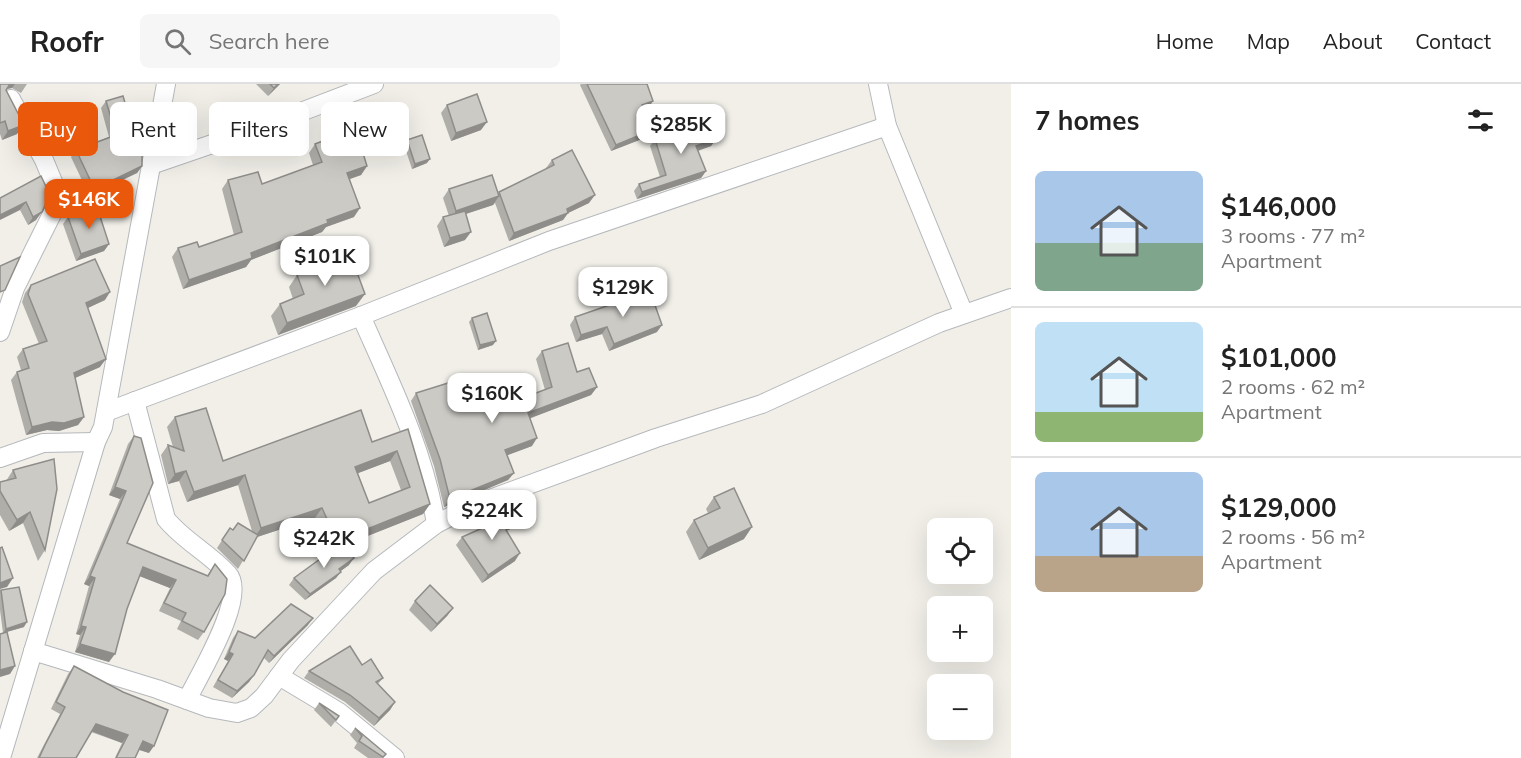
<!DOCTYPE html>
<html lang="en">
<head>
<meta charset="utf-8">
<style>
  body { margin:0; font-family:Mulish,sans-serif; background:#f6f6f6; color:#222; height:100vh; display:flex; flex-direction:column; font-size:22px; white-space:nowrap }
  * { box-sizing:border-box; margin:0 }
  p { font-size:20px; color:#767676 }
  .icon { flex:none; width:33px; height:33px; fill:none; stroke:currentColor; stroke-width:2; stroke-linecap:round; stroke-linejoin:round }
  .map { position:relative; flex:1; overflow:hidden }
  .side { display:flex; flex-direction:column; background:#fff; width:510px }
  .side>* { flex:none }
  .guide { position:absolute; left:18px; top:18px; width:570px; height:54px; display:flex; gap:12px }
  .controls { position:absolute; left:927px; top:434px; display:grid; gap:12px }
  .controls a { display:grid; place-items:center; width:66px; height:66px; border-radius:9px; background:#fff; box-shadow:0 6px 24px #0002; font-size:30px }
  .price { position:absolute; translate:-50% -51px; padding:0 14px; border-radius:12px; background:#fff; color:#222; font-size:20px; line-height:39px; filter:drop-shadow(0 2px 3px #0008) }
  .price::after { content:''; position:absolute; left:50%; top:36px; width:18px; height:14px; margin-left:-9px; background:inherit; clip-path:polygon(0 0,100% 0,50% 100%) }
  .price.selected { background:#ea580c; color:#fff }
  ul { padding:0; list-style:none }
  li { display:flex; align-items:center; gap:18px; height:150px; padding:0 24px }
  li+li { border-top:2px solid #e0e0e0 }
  li span { display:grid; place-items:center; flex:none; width:168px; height:120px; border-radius:9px; color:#555 }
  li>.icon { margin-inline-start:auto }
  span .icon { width:72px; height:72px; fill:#fffc; stroke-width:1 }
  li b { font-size:26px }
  h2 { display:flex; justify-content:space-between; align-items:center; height:72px; padding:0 24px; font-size:26px }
  .chip { padding:0 21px; border-radius:9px; background:#fff; box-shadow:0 6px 24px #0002; font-size:21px; line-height:54px }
  .chip.selected { background:#ea580c; color:#fff }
  header { display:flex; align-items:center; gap:36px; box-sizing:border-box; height:84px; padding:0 30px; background:#fff; border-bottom:2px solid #e0e0e0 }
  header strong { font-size:28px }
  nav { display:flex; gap:33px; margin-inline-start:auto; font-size:21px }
  .search { width:420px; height:54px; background:#f6f6f6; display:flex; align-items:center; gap:15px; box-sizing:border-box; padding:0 21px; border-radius:9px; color:#767676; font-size:22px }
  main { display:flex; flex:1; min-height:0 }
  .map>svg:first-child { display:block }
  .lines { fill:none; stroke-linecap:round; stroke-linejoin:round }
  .minor-casing { stroke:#b5b8bc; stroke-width:20 }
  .minor { stroke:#fff; stroke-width:18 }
  .wall { fill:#afaea9; fill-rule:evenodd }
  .shaded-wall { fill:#8f8d8a }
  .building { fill:#cccac5; stroke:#8f8d8a; stroke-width:1.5; fill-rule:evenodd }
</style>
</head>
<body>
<header>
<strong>Roofr</strong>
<div class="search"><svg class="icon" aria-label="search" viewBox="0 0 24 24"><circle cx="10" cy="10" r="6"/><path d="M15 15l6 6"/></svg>Search here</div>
<nav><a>Home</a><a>Map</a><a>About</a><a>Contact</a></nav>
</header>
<main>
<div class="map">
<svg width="1011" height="674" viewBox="0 0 1011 674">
  <rect width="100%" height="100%" fill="#f1efe8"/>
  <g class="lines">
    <g class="minor-casing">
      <g id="minor">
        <path d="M 878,0 L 887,42 L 964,230"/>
        <path d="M 151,81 L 259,44 L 374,0"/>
        <path d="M 361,232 C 391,300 424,366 436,440"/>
        <path d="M 0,248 L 15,204 L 56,122 L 56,105 L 44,76 L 11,15"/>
        <path d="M 135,317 L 166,435 C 184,457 209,469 228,490 C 248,512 199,591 187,616"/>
        <path d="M 106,328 L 361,232 L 549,157 L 887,42"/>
        <path d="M 0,374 L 43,359 L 96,358"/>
        <path d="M 33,567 L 157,605 L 209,624 L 237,629 L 251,624 L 264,612 L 291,576 L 374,487 L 436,440 L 471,422 L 656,354 L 762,320 L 939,239 L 1011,214"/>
        <path d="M 279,592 L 339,628 L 395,674"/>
        <path d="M 1,674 L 96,358 L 103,343 L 166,0"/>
      </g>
    </g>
    <use href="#minor" class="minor"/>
  </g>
  <g class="wall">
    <path d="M 0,0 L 27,0 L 21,9 L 12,4 L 7,5 L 6,6 L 17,50 L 2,56 L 0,50 Z"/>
    <path d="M 256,0 L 280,0 L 268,12 Z"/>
    <path d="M 581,0 L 647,0 L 649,23 L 644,25 L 652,46 L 647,53 L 611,67 L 580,1 Z"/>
    <path d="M 106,17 L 142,82 L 137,89 L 95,109 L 88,109 L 71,73 L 76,66 L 109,53 L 101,24 Z"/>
    <path d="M 447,21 L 481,46 L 451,57 L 441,29 Z"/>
    <path d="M 655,55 L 716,55 L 711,62 L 698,67 L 706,87 L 701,94 L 637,115 L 634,107 L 639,100 L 660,93 L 650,62 Z"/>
    <path d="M 407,56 L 427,79 L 412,85 L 404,61 Z"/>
    <path d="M 315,60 L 371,70 L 364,72 L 367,82 L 361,91 L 350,95 L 354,133 L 326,143 L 322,148 L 251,176 L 246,183 L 183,205 L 172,173 L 178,164 L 199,163 L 234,151 L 222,105 L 228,96 L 262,100 L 313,81 L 309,69 Z"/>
    <path d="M 552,76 L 589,119 L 568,129 L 563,136 L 509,157 L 495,119 L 493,121 L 466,130 L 465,156 L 444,163 L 437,142 L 443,133 L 449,132 L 443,114 L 449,105 L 498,109 L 547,85 L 546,84 Z"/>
    <path d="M 41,92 L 36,136 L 28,141 L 20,126 Z"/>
    <path d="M 68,133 L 109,160 L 104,167 L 76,177 L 63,140 Z"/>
    <path d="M 328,172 L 356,222 L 278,251 L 271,232 L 280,220 L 293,215 L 289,203 L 297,191 L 320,183 Z"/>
    <path d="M 31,201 L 105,216 L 88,224 L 100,283 L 75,294 L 84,333 L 78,341 L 59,347 L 47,346 L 26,351 L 11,296 L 17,288 L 21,286 L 17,273 L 23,265 L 39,260 L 22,218 L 25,209 Z"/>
    <path d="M 575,233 L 657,248 L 609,267 L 602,250 L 576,258 L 570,241 Z"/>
    <path d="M 472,234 L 493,261 L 478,266 L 469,238 Z"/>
    <path d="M 542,267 L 577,288 L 597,303 L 591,311 L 530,334 L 532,362 L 507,371 L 514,389 L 508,396 L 444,423 L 434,382 L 411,317 L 416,309 L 469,323 L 496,324 L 545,306 L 536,275 Z"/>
    <path d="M 175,333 L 223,377 L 372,358 L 408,345 L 430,420 L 423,430 L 344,461 L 349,481 L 340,487 L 336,494 L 305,516 L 289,501 L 294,494 L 334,465 L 330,467 L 315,434 L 257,453 L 238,485 L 217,464 L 230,444 L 233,446 L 238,439 L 252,447 L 238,401 L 187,418 L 179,397 L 168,400 L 161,371 L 168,361 L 173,363 L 167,343 ZM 390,377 L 401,406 L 369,419 L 358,389 Z"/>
    <path d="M 134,352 L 127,459 L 207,492 L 215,480 L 204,548 L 198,556 L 177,545 L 181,537 L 159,527 L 170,504 L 139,492 L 127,525 L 109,578 L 75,568 L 80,551 L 76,550 L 89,502 L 84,500 L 120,415 L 109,411 L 128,360 Z"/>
    <path d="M 13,386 L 45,466 L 38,477 L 23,439 L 9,447 L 0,431 L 0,398 L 6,397 Z"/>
    <path d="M 714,413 L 744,455 L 699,476 L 686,448 L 694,436 L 708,429 L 706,425 Z"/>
    <path d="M 483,423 L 507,448 L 515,477 L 482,499 L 456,461 L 462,453 L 482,444 L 477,432 Z"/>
    <path d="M 0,506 L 1,506 L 24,543 L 3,549 L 0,526 Z"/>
    <path d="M 415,517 L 453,524 L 447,532 L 431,548 L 409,526 Z"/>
    <path d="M 308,541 L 269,579 L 264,574 L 249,598 L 232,614 L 213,603 L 228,577 L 224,575 L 233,554 L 238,547 L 255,554 Z"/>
    <path d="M 362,581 L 383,594 L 378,600 L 395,618 L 390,626 L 374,642 L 345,618 L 304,594 L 309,587 Z"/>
    <path d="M 74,582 L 149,669 L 139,666 L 135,674 L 115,674 L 122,659 L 91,648 L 76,674 L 37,674 L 60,630 L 51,625 L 68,590 Z"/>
    <path d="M 319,619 L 339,632 L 331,643 L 314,626 Z"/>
    <path d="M 355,644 L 386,670 L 383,674 L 368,674 L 354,664 L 357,659 L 350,651 Z"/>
  </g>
  <g class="shaded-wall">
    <path d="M 10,0 L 15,0 L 12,4 L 6,5 Z"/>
    <path d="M 278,0 L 280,0 L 268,12 L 274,4 Z"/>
    <path d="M 653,17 L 649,23 L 637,27 L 642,21 Z"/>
    <path d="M 487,38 L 481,46 L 451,57 L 456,49 Z"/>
    <path d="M 24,41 L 17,50 L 2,56 L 8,47 Z"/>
    <path d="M 652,46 L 647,53 L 611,67 L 616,61 Z"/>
    <path d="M 716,55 L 711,62 L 691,69 L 696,62 Z"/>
    <path d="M 377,61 L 371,70 L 355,75 L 362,66 Z"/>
    <path d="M 430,75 L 427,79 L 412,85 L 415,80 Z"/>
    <path d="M 142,82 L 137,89 L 95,109 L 88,109 L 93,102 Z"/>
    <path d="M 367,82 L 361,91 L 341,98 L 347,89 Z"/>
    <path d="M 706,87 L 701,94 L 637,115 L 642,108 Z"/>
    <path d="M 595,111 L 589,119 L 568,129 L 563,136 L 509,157 L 514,149 Z"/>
    <path d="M 499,112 L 493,121 L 450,135 L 456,127 Z"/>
    <path d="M 26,118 L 20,126 L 0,136 L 0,131 Z"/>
    <path d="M 360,124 L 354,133 L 326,143 L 322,148 L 251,176 L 246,183 L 183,205 L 189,196 L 327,136 Z"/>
    <path d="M 42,128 L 36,136 L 28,141 L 33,133 Z"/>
    <path d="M 471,148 L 465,156 L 444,163 L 450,154 Z"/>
    <path d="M 109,160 L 104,167 L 76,177 L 81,170 Z"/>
    <path d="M 110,208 L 105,216 L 81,227 L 86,219 Z"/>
    <path d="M 365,210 L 356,222 L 278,251 L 287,239 Z"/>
    <path d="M 662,241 L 657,248 L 609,267 L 614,260 Z"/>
    <path d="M 607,243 L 602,250 L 576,258 L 581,251 Z"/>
    <path d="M 496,257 L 493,261 L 478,266 L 480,261 Z"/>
    <path d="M 106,275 L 100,283 L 68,297 L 74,289 Z"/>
    <path d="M 597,303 L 591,311 L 523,337 L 528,329 Z"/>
    <path d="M 84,333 L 78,341 L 59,347 L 47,346 L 26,351 L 32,343 L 52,338 Z"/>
    <path d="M 537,354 L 532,362 L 500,374 L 505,366 Z"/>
    <path d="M 397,367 L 390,377 L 348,393 L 355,383 Z"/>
    <path d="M 186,387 L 179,397 L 168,400 L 175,390 Z"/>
    <path d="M 514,389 L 508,396 L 444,423 L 450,415 Z"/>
    <path d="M 245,391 L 238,401 L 187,418 L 194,408 Z"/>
    <path d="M 115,403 L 126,407 L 120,415 L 109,411 Z"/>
    <path d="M 430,420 L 423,430 L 330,467 L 337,457 Z"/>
    <path d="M 322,424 L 315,434 L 254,454 L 261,444 Z"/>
    <path d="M 30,428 L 23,439 L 9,447 L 17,436 Z"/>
    <path d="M 752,443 L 744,455 L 699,476 L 708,464 Z"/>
    <path d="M 520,469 L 515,477 L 482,499 L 488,491 Z"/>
    <path d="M 354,474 L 349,481 L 334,492 L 339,485 Z"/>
    <path d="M 143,483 L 176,496 L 170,504 L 137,491 Z"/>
    <path d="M 341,488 L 336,494 L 305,516 L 310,510 Z"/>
    <path d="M 90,492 L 95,494 L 89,502 L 84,500 Z"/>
    <path d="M 13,494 L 7,503 L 0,505 L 0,499 Z"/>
    <path d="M 453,524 L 447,532 L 431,548 L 437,540 Z"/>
    <path d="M 313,534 L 308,541 L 269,579 L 274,572 Z"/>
    <path d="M 27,538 L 24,543 L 3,549 L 6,545 Z"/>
    <path d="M 81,542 L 86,543 L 80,551 L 76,550 Z"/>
    <path d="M 80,560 L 115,570 L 109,578 L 75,568 Z"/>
    <path d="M 229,568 L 233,570 L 228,577 L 224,575 Z"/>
    <path d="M 15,582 L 10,590 L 0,593 L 0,586 Z"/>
    <path d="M 254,591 L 249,598 L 232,614 L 237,607 Z"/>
    <path d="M 395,618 L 390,626 L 374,642 L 379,634 Z"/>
    <path d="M 96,640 L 128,651 L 122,659 L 91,647 Z"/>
    <path d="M 143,657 L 154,662 L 149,669 L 137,665 Z"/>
  </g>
  <g class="building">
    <path d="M 0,0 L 10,0 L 6,6 L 24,41 L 8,47 L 5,37 L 0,39 Z"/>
    <path d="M 270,0 L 278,0 L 274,4 Z"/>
    <path d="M 587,0 L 647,0 L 653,17 L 642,21 L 652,46 L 616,61 Z"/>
    <path d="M 477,10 L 487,38 L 456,49 L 447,21 Z"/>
    <path d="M 123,12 L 134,49 L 142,49 L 142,82 L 99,103 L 93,102 L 76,66 L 116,51 L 106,17 Z"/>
    <path d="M 710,37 L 716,55 L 696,62 L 706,87 L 642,108 L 639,100 L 666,91 L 655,55 Z"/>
    <path d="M 369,39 L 377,61 L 362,66 L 367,82 L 347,89 L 360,124 L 327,136 L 328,139 L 251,169 L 252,174 L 189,196 L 178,164 L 197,158 L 199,163 L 242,148 L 228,96 L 258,88 L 262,100 L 322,78 L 315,60 Z"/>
    <path d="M 422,51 L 430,75 L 415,80 L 407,56 Z"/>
    <path d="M 572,66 L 595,111 L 567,125 L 568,129 L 514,149 L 499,108 L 554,81 L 552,76 Z"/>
    <path d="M 492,91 L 499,112 L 456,127 L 449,105 Z"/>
    <path d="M 41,92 L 50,111 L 42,128 L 33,133 L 26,118 L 0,131 L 0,114 Z"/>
    <path d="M 97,123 L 109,160 L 81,170 L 68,133 Z"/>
    <path d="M 465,127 L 471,148 L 450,154 L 443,133 Z"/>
    <path d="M 348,164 L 365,210 L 287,239 L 280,220 L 304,210 L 297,191 L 330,179 L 328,172 Z"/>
    <path d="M 20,173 L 5,206 L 0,208 L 0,182 Z"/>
    <path d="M 95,175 L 110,208 L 86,219 L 106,275 L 74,289 L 84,333 L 64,339 L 52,338 L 32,343 L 17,288 L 29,284 L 23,265 L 47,257 L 28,210 L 31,201 Z"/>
    <path d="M 650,207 L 662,241 L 614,260 L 607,243 L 581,251 L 575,233 Z"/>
    <path d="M 487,229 L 496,257 L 480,261 L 472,234 Z"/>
    <path d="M 568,259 L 577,288 L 589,284 L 597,303 L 528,329 L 537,354 L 505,366 L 514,389 L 450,415 L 440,375 L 416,309 L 461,295 L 469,323 L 493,315 L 496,324 L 552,303 L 542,267 Z"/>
    <path d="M 206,324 L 223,377 L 361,326 L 372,358 L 408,345 L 430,420 L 337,457 L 322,424 L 261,444 L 245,391 L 194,408 L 186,387 L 175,390 L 168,361 L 184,367 L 175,333 ZM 397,367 L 410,403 L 369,419 L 355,383 Z"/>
    <path d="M 134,352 L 141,354 L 153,399 L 127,459 L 208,492 L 215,480 L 227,495 L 225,510 L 204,548 L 182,537 L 186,529 L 164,519 L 176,496 L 143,483 L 127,525 L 115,570 L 80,560 L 86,543 L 81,542 L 95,494 L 90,492 L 126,407 L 115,403 Z"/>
    <path d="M 54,375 L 57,405 L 45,466 L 30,428 L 17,436 L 0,407 L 0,398 L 16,394 L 13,386 Z"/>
    <path d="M 734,404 L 752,443 L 708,464 L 694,436 L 720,424 L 714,413 Z"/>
    <path d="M 497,418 L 509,445 L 506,446 L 520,469 L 488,491 L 462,453 L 489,441 L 483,423 Z"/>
    <path d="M 238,439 L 258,451 L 244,477 L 222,456 L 230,444 L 233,446 Z"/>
    <path d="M 342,459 L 354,474 L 339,485 L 341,488 L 310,510 L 294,494 Z"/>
    <path d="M 2,463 L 13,494 L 0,499 L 0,464 Z"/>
    <path d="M 430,501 L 453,524 L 437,540 L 415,517 Z"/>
    <path d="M 19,503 L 27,538 L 6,545 L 1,506 Z"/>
    <path d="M 291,520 L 313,534 L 274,572 L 268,566 L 254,591 L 237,607 L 218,596 L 233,570 L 229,568 L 238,547 L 255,554 Z"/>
    <path d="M 7,548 L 15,582 L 0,586 L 0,550 Z"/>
    <path d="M 350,562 L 362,581 L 371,575 L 383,594 L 376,598 L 395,618 L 379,634 L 350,611 L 309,587 Z"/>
    <path d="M 74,582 L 123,608 L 168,626 L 154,662 L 143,657 L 135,674 L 116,674 L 128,651 L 96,640 L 76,674 L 39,674 L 45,661 L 65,623 L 56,618 Z"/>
    <path d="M 319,619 L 339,632 L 336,636 Z"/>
    <path d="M 355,644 L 386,670 L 383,673 L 359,657 L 362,652 Z"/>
  </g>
</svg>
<div class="controls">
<a><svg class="icon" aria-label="locate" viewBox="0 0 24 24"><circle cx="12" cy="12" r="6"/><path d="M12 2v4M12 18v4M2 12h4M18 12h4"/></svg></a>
<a>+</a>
<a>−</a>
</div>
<b class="price" style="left:681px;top:71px">$285K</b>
<b class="price selected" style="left:89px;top:146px">$146K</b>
<b class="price" style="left:325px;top:203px">$101K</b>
<b class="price" style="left:623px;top:234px">$129K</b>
<b class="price" style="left:492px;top:340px">$160K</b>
<b class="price" style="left:492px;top:457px">$224K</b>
<b class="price" style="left:324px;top:485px">$242K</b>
<div class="guide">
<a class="chip selected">Buy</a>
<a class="chip">Rent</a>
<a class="chip">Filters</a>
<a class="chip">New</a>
</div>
</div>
<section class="side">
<h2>7 homes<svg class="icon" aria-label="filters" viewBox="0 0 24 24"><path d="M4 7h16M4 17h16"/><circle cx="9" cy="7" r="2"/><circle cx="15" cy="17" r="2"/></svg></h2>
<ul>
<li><span style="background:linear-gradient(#a9c7e8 60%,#7fa58c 0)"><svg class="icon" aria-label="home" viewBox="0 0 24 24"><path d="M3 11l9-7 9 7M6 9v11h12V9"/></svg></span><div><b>$146,000</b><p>3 rooms · 77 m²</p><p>Apartment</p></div></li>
<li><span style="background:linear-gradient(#bfe0f5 75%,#8fb573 0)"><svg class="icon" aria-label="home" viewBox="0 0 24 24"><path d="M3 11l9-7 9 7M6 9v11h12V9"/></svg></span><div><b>$101,000</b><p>2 rooms · 62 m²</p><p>Apartment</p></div></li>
<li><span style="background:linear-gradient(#a9c7e8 70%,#b9a48a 0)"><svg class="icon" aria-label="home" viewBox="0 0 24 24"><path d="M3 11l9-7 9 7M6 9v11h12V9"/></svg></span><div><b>$129,000</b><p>2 rooms · 56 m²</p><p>Apartment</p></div></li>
</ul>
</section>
</main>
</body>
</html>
